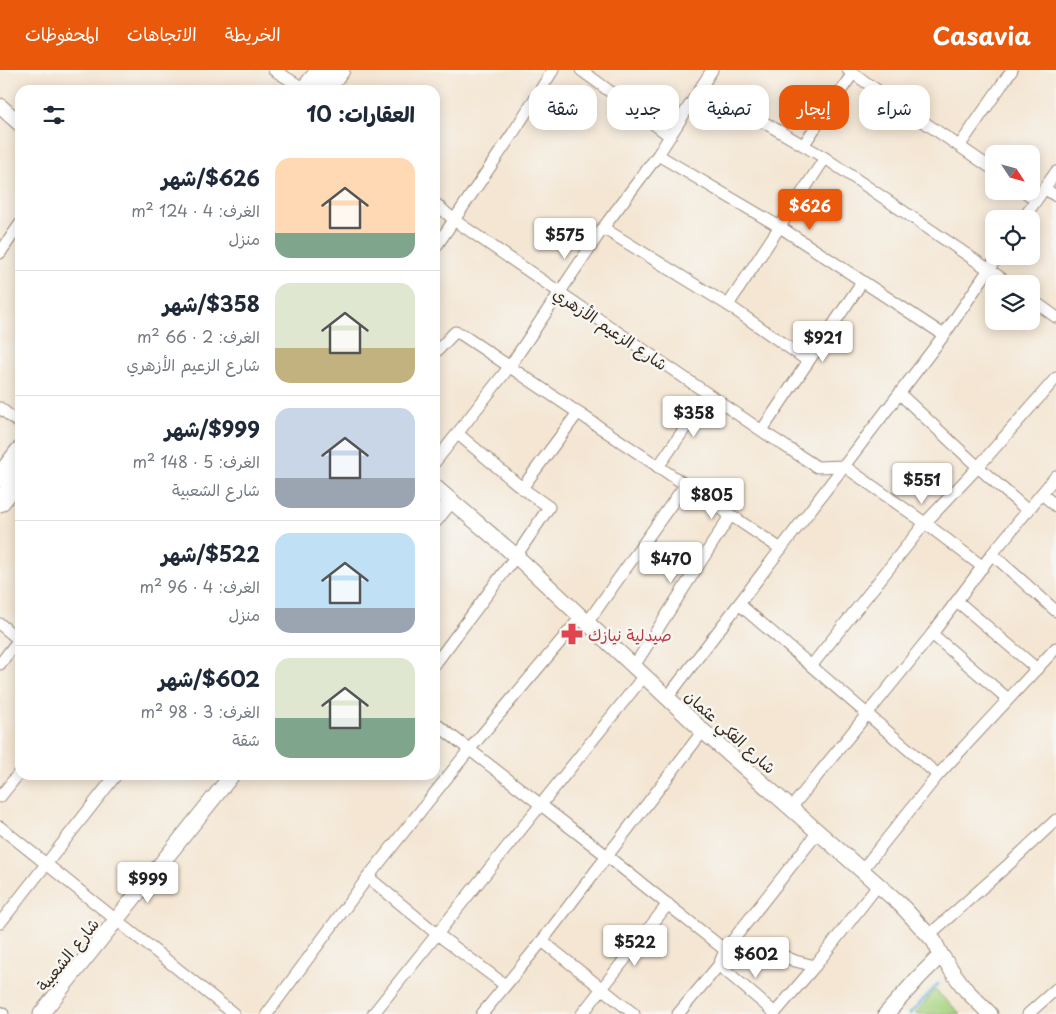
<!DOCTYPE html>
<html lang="ar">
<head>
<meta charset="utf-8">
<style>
  body { margin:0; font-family:"Playpen Sans","Playpen Sans Arabic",sans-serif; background:#f6f6f7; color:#1f2937; direction:rtl; height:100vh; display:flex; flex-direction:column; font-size:19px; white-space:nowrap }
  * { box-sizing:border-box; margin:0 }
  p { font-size:16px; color:#747a83 }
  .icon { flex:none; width:28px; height:28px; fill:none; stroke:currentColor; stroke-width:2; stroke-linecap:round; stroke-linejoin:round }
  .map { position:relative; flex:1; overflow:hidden; direction:ltr }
  .panel { position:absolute; left:15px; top:15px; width:425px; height:695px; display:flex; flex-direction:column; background:#fff; border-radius:15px; box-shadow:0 2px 12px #0003; direction:rtl }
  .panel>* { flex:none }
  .banner { position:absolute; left:455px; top:15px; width:475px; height:45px; direction:rtl; display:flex; gap:10px }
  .needle { width:32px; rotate:126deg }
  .controls { position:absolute; left:985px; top:75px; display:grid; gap:10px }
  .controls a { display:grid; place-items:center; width:55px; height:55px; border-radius:10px; background:#fff; box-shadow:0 2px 12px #0003; font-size:25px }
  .price { position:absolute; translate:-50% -42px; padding:0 11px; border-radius:5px; background:#fff; color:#222; font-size:16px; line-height:32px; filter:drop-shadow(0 1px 2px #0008) }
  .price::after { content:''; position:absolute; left:50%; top:30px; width:15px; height:11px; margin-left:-8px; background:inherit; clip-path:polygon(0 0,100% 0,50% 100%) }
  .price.on { background:#ea580c; color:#fff }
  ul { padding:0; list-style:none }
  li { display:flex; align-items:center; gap:15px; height:125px; padding:0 25px }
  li+li { border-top:1px solid #e0e1e3 }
  li span { display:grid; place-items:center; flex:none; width:140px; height:100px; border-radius:15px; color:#555 }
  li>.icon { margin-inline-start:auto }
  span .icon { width:60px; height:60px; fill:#fffc; stroke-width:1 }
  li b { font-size:21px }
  h2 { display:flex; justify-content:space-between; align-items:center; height:60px; padding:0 25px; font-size:21px }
  .tag { padding:0 18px; border-radius:15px; background:#fff; box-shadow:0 2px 12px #0003; font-size:18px; line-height:45px }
  .tag.on { background:#ea580c; color:#fff }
  header { display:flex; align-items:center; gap:30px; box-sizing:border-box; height:70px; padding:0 25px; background:#ea580c; color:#fff }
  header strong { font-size:24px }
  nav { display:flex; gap:28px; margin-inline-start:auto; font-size:18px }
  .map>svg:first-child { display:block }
  .green { fill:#a6d37f; stroke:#707e4e }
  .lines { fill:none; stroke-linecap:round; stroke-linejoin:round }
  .stream { stroke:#53b3d1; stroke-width:3 }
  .minor-casing { stroke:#988878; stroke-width:13 }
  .tertiary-casing { stroke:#988878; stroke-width:17 }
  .primary-casing { stroke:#988878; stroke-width:21 }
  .minor { stroke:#fff; stroke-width:11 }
  .tertiary { stroke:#fff; stroke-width:15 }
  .primary { stroke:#fff; stroke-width:19 }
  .labels { text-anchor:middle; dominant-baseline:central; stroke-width:5; stroke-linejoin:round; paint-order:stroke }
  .street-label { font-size:16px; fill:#3b2a1e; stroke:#f6f6f2 }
  .health-label { font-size:16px; fill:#be3a42; stroke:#f6f6f2; text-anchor:start }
</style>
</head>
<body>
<header>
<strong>Casavia</strong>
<nav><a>الخريطة</a><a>الاتجاهات</a><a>المحفوظات</a></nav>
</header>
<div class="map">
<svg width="1056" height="944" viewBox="0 0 1056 944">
  <rect width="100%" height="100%" fill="#f6f6f2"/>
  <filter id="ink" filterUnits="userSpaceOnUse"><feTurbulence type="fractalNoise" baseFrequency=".02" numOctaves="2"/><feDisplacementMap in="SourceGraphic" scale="10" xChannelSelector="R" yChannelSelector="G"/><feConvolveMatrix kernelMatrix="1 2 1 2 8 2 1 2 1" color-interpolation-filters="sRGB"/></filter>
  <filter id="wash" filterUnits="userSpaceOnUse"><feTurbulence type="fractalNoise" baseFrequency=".0096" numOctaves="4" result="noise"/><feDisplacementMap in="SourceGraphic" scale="20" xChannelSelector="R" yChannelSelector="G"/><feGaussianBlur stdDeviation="1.12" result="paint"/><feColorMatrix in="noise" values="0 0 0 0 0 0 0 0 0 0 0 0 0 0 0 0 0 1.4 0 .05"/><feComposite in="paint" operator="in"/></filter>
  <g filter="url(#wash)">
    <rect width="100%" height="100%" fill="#f4e6d3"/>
    <path class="green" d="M 935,920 L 961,944 L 915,944 Z"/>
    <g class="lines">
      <path class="stream" d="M 910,944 L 938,914"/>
    </g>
  </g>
  <g filter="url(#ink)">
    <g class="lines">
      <g class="minor-casing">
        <g id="minor">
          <path d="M 274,0 L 306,20"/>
          <path d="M 581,0 L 670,66"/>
          <path d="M 848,0 L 994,100"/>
          <path d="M 702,16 L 825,88 L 1010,214"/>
          <path d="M 804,74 L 853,3"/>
          <path d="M 960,75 L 1012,0"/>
          <path d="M 658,85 L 780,157 L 944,265"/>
          <path d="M 1044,118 L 1056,126"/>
          <path d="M 1024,121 L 1035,130"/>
          <path d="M 435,133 L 454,150 L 765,363 L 817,397 L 844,396 L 925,453 L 983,497"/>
          <path d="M 1023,149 L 1056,102"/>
          <path d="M 603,158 L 728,235 L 808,291"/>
          <path d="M 435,178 L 513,63 L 553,0"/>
          <path d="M 0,183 L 20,154"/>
          <path d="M 1031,229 L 1056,247"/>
          <path d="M 728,235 L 825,88"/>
          <path d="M 435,279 L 438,280 L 455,262 L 461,264 L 781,479"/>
          <path d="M 900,324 L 978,397 L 1028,441"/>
          <path d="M 0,338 L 20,354"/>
          <path d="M 762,360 L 862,212"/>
          <path d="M 435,392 L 510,296 L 603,158 L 658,85 L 712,0"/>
          <path d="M 658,397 L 708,325"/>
          <path d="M 522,418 L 577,344"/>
          <path d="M 1042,424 L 1056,436"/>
          <path d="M 992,484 L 1056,541"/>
          <path d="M 957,531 L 1037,599"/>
          <path d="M 739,534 L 938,705"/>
          <path d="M 587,553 L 685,415"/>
          <path d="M 0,554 L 19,570"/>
          <path d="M 932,564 L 1008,629"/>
          <path d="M 0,594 L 20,568"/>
          <path d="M 435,594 L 516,486 L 549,437 L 522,418 L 458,364"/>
          <path d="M 812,595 L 925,453 L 978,397 L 1056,308"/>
          <path d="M 634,596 L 730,446"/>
          <path d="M 667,628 L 944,265 L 998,186"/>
          <path d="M 435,653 L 607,786 L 725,880 L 777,883 L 795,891 L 815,896"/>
          <path d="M 0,727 L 20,702"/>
          <path d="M 791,738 L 932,564 L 992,484 L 1056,406"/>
          <path d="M 0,757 L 234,944"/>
          <path d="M 862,800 L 938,705 L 1056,578"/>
          <path d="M 368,807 L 437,864 L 505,915"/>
          <path d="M 0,853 L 116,705"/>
          <path d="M 929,865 L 1008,795 L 1056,750"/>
          <path d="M 542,871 L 634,944"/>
          <path d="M 719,895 L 775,943"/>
          <path d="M 0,942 L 3,944"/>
          <path d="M 267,944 L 368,807 L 469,680 L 581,547"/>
          <path d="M 373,944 L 644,606"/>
          <path d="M 482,944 L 542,871 L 703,661"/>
          <path d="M 582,944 L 668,834"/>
          <path d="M 678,944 L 719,895 L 725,880 L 818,762"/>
          <path d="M 774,944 L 815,896 L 878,815"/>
          <path d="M 1028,944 L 1056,919"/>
        </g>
      </g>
      <g class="tertiary-casing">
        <g id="tertiary">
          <path d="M 0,36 L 20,54"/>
          <path d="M 435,417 L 516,486 L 703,661 L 900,834 L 934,871 L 941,885 L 954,904 L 966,920 L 990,944"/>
          <path d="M 435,450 L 451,430"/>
          <path d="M 41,944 L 232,705"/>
          <path d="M 886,944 L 919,907 L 941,885"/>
        </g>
      </g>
      <g class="primary-casing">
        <g id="primary">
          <path d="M 305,20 L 321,0"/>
          <path d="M 325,20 L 340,0"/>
          <path d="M 0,407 L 20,381"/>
          <path d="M 0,432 L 20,407"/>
        </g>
      </g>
      <use href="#minor" class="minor"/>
      <use href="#tertiary" class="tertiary"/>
      <use href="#primary" class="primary"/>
    </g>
  </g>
  <defs>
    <g id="pharmacy-bare" transform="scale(1.725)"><path d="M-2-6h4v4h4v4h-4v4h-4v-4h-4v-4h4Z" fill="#e0444e" stroke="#f6f6f2" stroke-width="2.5" paint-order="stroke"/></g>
  </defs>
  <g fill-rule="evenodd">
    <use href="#pharmacy-bare" x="572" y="564"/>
  </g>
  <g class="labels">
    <g class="street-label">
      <text transform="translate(611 258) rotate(34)">شارع الزعيم الأزهري</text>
      <text transform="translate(731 661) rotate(42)">شارع الفكي عثمان</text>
      <text transform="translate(67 884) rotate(-51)">شارع الشعبية</text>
    </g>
    <g class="health-label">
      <text x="588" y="564">صيدلية نيازك</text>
    </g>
  </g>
</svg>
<div class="controls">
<a><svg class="needle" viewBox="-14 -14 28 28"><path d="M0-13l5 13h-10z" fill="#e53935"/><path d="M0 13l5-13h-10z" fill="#747a83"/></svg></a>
<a><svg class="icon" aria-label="locate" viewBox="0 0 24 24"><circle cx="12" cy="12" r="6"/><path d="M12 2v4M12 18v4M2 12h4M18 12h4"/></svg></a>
<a><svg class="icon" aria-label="layers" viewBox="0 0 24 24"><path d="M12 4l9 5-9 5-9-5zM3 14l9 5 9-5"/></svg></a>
</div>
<b class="price on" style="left:810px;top:161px">$626</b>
<b class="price" style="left:565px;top:190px">$575</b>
<b class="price" style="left:823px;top:293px">$921</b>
<b class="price" style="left:694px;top:368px">$358</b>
<b class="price" style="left:922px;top:435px">$551</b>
<b class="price" style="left:712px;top:450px">$805</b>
<b class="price" style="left:671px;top:514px">$470</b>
<b class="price" style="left:148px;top:834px">$999</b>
<b class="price" style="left:635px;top:897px">$522</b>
<b class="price" style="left:756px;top:909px">$602</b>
<div class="banner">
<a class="tag">شراء</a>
<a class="tag on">إيجار</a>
<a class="tag">تصفية</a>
<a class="tag">جديد</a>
<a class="tag">شقة</a>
</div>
<section class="panel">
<h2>العقارات: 10<svg class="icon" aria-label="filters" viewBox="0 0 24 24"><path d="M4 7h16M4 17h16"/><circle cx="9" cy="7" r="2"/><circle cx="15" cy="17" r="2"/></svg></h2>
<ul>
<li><span style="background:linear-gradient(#ffd9b3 75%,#7fa58c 0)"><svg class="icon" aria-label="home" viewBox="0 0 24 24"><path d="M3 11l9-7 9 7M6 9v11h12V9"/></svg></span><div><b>$626/شهر</b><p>الغرف: 4 · 124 m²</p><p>منزل</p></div></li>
<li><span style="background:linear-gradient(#dfe7d0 65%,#c2b280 0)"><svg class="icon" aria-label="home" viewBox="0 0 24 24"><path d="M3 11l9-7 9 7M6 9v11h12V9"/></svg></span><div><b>$358/شهر</b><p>الغرف: 2 · 66 m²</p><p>شارع الزعيم الأزهري</p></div></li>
<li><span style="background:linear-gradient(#c9d6e8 70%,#9aa5b1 0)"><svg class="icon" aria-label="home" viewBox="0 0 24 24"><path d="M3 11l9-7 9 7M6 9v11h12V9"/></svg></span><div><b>$999/شهر</b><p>الغرف: 5 · 148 m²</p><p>شارع الشعبية</p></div></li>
<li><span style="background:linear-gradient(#bfe0f5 75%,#9aa5b1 0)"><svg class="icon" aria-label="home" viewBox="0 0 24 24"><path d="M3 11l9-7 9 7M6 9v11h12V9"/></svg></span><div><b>$522/شهر</b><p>الغرف: 4 · 96 m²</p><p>منزل</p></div></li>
<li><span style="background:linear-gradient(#dfe7d0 60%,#7fa58c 0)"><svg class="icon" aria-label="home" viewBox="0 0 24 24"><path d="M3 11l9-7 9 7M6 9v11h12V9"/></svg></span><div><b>$602/شهر</b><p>الغرف: 3 · 98 m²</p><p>شقة</p></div></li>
</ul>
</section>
</div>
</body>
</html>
